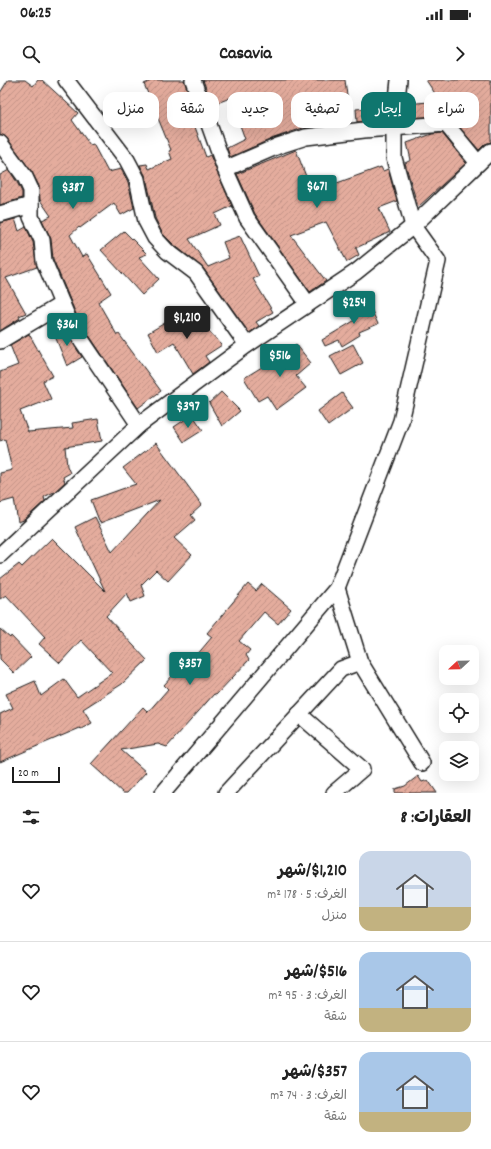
<!DOCTYPE html>
<html lang="ar">
<head>
<meta charset="utf-8">
<style>
  body { margin:0; font-family:Dekko,"Playpen Sans Arabic",sans-serif; background:#f6f6f6; color:#222; direction:rtl; height:100vh; display:flex; flex-direction:column; font-size:15px; white-space:nowrap }
  * { box-sizing:border-box; margin:0 }
  p { font-size:13px; color:#767676 }
  .icon { flex:none; width:22px; height:22px; fill:none; stroke:currentColor; stroke-width:2; stroke-linecap:round; stroke-linejoin:round }
  .map { position:relative; height:713px; overflow:hidden; direction:ltr }
  .side { display:flex; flex-direction:column; background:#fff; flex:1 }
  .side>* { flex:none }
  .hud { position:absolute; left:12px; top:12px; width:467px; height:36px; direction:rtl; display:flex; gap:8px }
  .needle { width:26px; rotate:248deg }
  .fabs { position:absolute; left:439px; top:565px; display:grid; gap:8px }
  .fabs a { display:grid; place-items:center; width:40px; height:40px; border-radius:8px; background:#fff; box-shadow:0 4px 16px #0002; font-size:20px }
  .scale { position:absolute; left:12px; bottom:10px; width:48px; box-sizing:border-box; padding-left:4px; border:2px solid #1c1c1c; border-top:0; font-size:11px; line-height:14px; white-space:nowrap; color:#1c1c1c; -webkit-text-stroke:3px #fff; paint-order:stroke }
  .price { position:absolute; translate:-50% -34px; padding:0 9px; border-radius:4px; background:#0f766e; color:#fff; font-size:13px; line-height:26px; filter:drop-shadow(0 1px 2px #0008) }
  .price::after { content:''; position:absolute; left:50%; top:24px; width:12px; height:9px; margin-left:-6px; background:inherit; clip-path:polygon(0 0,100% 0,50% 100%) }
  .price.current { background:#222; color:#fff }
  ul { padding:0; list-style:none }
  li { display:flex; align-items:center; gap:12px; height:100px; padding:0 20px }
  li+li { border-top:1px solid #e0e0e0 }
  li span { display:grid; place-items:center; flex:none; width:112px; height:80px; border-radius:12px; color:#555 }
  li>.icon { margin-inline-start:auto }
  span .icon { width:48px; height:48px; fill:#fffc; stroke-width:1 }
  li b { font-size:17px }
  h2 { display:flex; justify-content:space-between; align-items:center; height:48px; padding:0 20px; font-size:17px }
  .tag { padding:0 14px; border-radius:12px; background:#fff; box-shadow:0 4px 16px #0002; font-size:14px; line-height:36px }
  .tag.current { background:#0f766e; color:#fff }
  .status { display:flex; justify-content:space-between; align-items:center; height:28px; padding:0 20px; background:#fff; direction:ltr }
  .status svg { height:11px; fill:currentColor }
  header { display:flex; justify-content:space-between; align-items:center; height:52px; padding:0 20px; background:#fff; font-size:18px; font-weight:700 }
  .map>svg:first-child { display:block }
  .building { fill:url(#building-hatch); stroke:#1c1c1c }
  .lines { fill:none; stroke-linecap:round; stroke-linejoin:round }
  .minor-casing { stroke:#1c1c1c; stroke-width:18 }
  .minor { stroke:#fff; stroke-width:15 }
</style>
</head>
<body>
<div class="status"><b>06:25</b><svg viewBox="0 0 49 12"><path d="M0 12V9h3v3zM5 12V6h3v6zM10 12V3h3v9zM15 12V0h3v12zM26 1h20v11H26zM47 4h2v5h-2z"/></svg></div>
<header><svg class="icon" aria-label="forward" viewBox="0 0 24 24"><path d="M9 5l7 7-7 7"/></svg>Casavia<svg class="icon" aria-label="search" viewBox="0 0 24 24"><circle cx="10" cy="10" r="6"/><path d="M15 15l6 6"/></svg></header>
<div class="map">
<svg width="491" height="713" viewBox="0 0 491 713">
  <defs>
    <pattern id="building-hatch" width="6" height="6" patternUnits="userSpaceOnUse"><rect width="6" height="6" fill="#e4ac9d"/><path d="M-1 1l2-2M0 6l6-6M5 7l2-2" fill="none" stroke="#c39387"/></pattern>
  </defs>
  <rect width="100%" height="100%" fill="#fff"/>
  <filter id="ink" filterUnits="userSpaceOnUse"><feTurbulence type="fractalNoise" baseFrequency=".025" numOctaves="2"/><feDisplacementMap in="SourceGraphic" scale="8" xChannelSelector="R" yChannelSelector="G"/><feConvolveMatrix kernelMatrix="1 2 1 2 8 2 1 2 1" color-interpolation-filters="sRGB"/></filter>
  <g filter="url(#ink)">
    <g class="building">
      <path d="M 8,0 L 25,0 L 33,6 L 38,0 L 42,0 L 78,33 L 72,40 L 90,65 L 93,64 L 108,92 L 121,89 L 128,102 L 134,128 L 121,135 L 114,123 L 80,148 L 79,147 L 70,155 L 82,177 L 87,174 L 111,213 L 98,222 L 117,255 L 119,254 L 161,311 L 138,328 L 78,239 L 53,179 L 51,159 L 42,140 L 51,136 L 40,120 L 39,106 L 32,92 L 7,58 L 0,54 L 0,13 Z"/>
      <path d="M 153,0 L 184,0 L 200,45 L 195,47 L 206,77 L 210,75 L 232,126 L 215,134 L 220,145 L 189,159 L 208,187 L 229,178 L 223,162 L 240,156 L 259,196 L 253,199 L 273,232 L 256,242 L 259,246 L 249,253 L 203,188 L 173,164 L 162,153 L 155,138 L 146,97 L 140,85 L 147,84 L 149,89 L 172,79 L 169,71 L 171,70 L 144,4 Z"/>
      <path d="M 203,0 L 345,0 L 350,39 L 303,48 L 274,58 L 230,77 L 227,68 L 245,59 L 230,18 L 212,25 Z"/>
      <path d="M 426,0 L 491,0 L 491,62 L 485,64 L 479,70 L 449,36 L 404,38 L 406,24 L 440,21 Z"/>
      <path d="M 379,27 L 380,40 L 357,42 L 356,29 Z"/>
      <path d="M 442,53 L 466,83 L 418,127 L 405,83 L 411,80 L 407,63 L 432,54 Z"/>
      <path d="M 296,70 L 310,107 L 324,102 L 326,107 L 381,87 L 383,91 L 388,89 L 397,121 L 379,128 L 390,152 L 356,168 L 359,175 L 347,182 L 326,142 L 291,155 L 326,201 L 310,212 L 255,134 L 237,94 Z"/>
      <path d="M 9,90 L 17,102 L 22,112 L 22,118 L 0,125 L 0,95 Z"/>
      <path d="M 15,139 L 19,151 L 26,147 L 33,162 L 37,187 L 6,198 L 26,233 L 19,236 L 20,238 L 0,251 L 0,143 Z"/>
      <path d="M 124,151 L 147,174 L 139,177 L 159,199 L 142,215 L 101,170 Z"/>
      <path d="M 367,220 L 378,244 L 359,252 L 360,255 L 342,266 L 339,260 L 325,266 L 322,260 L 357,239 L 352,227 Z"/>
      <path d="M 190,231 L 222,265 L 205,276 L 209,282 L 193,294 L 174,262 L 158,272 L 148,253 L 175,237 L 177,240 Z"/>
      <path d="M 62,247 L 82,277 L 67,286 L 53,251 Z"/>
      <path d="M 29,254 L 53,296 L 43,301 L 51,319 L 20,331 L 28,352 L 73,348 L 72,343 L 98,339 L 102,361 L 65,367 L 67,386 L 70,393 L 63,397 L 65,402 L 54,412 L 44,417 L 45,421 L 24,440 L 18,442 L 14,419 L 0,423 L 0,393 L 12,390 L 5,359 L 0,361 L 0,292 L 18,285 L 10,265 Z"/>
      <path d="M 296,264 L 311,283 L 296,296 L 306,308 L 276,330 L 267,316 L 258,321 L 244,298 L 270,282 L 272,285 Z"/>
      <path d="M 353,264 L 363,283 L 341,295 L 330,276 Z"/>
      <path d="M 221,312 L 240,331 L 222,346 L 209,323 Z"/>
      <path d="M 342,313 L 353,328 L 328,346 L 318,331 Z"/>
      <path d="M 189,337 L 191,340 L 194,337 L 203,350 L 184,362 L 174,347 Z"/>
      <path d="M 156,363 L 202,425 L 191,435 L 195,440 L 174,458 L 192,475 L 168,501 L 156,490 L 141,505 L 145,516 L 131,522 L 127,513 L 106,536 L 147,580 L 122,604 L 83,629 L 92,643 L 81,649 L 80,648 L 0,682 L 0,634 L 13,628 L 6,614 L 35,601 L 41,616 L 64,599 L 77,617 L 112,593 L 81,560 L 60,583 L 39,564 L 45,557 L 6,515 L 0,519 L 0,499 L 19,484 L 22,487 L 52,458 L 105,511 L 75,447 L 95,437 L 112,472 L 160,420 L 100,443 L 91,420 L 136,404 L 123,388 Z"/>
      <path d="M 248,504 L 256,511 L 262,504 L 291,529 L 278,544 L 264,532 L 239,561 L 250,570 L 246,575 L 249,580 L 216,615 L 214,614 L 167,667 L 158,664 L 121,670 L 146,692 L 127,713 L 123,713 L 91,684 L 143,627 L 148,632 L 168,609 L 164,605 L 191,575 L 196,576 L 212,557 L 207,553 Z"/>
      <path d="M 0,549 L 10,558 L 11,556 L 31,577 L 14,593 L 0,579 Z"/>
      <path d="M 418,696 L 422,702 L 428,700 L 437,713 L 395,713 L 395,709 L 405,706 Z"/>
    </g>
    <g class="lines">
      <g class="minor-casing">
        <g id="minor">
          <path d="M 66,0 L 127,80 L 137,99 L 146,141 L 155,158 L 167,171 L 196,193 L 247,265"/>
          <path d="M 193,0 L 225,89 L 247,138 L 308,224"/>
          <path d="M 0,63 L 25,97 L 31,110 L 31,137 L 42,160 L 44,181 L 70,243 L 139,345"/>
          <path d="M 225,89 L 278,66 L 306,57 L 364,50 L 446,44 L 478,83"/>
          <path d="M 0,134 L 31,125"/>
          <path d="M 0,261 L 62,224"/>
          <path d="M 0,475 L 139,345 L 247,265 L 356,192 L 413,146 L 491,71"/>
          <path d="M 337,508 L 360,582 L 422,683"/>
          <path d="M 299,634 L 362,689 L 334,713"/>
          <path d="M 163,713 L 337,508 L 401,341 L 438,181 L 413,146 L 394,78 L 394,48 L 399,0"/>
          <path d="M 226,713 L 341,589 L 360,582"/>
        </g>
      </g>
      <use href="#minor" class="minor"/>
    </g>
  </g>
</svg>
<div class="fabs">
<a><svg class="needle" viewBox="-14 -14 28 28"><path d="M0-13l5 13h-10z" fill="#e53935"/><path d="M0 13l5-13h-10z" fill="#767676"/></svg></a>
<a><svg class="icon" aria-label="locate" viewBox="0 0 24 24"><circle cx="12" cy="12" r="6"/><path d="M12 2v4M12 18v4M2 12h4M18 12h4"/></svg></a>
<a><svg class="icon" aria-label="layers" viewBox="0 0 24 24"><path d="M12 4l9 5-9 5-9-5zM3 14l9 5 9-5"/></svg></a>
</div>
<div class="scale">20 m</div>
<b class="price" style="left:317px;top:129px">$671</b>
<b class="price" style="left:73px;top:130px">$387</b>
<b class="price" style="left:354px;top:245px">$254</b>
<b class="price current" style="left:187px;top:260px">$1,210</b>
<b class="price" style="left:67px;top:267px">$361</b>
<b class="price" style="left:280px;top:298px">$516</b>
<b class="price" style="left:188px;top:349px">$397</b>
<b class="price" style="left:190px;top:606px">$357</b>
<div class="hud">
<a class="tag">شراء</a>
<a class="tag current">إيجار</a>
<a class="tag">تصفية</a>
<a class="tag">جديد</a>
<a class="tag">شقة</a>
<a class="tag">منزل</a>
</div>
</div>
<section class="side">
<h2>العقارات: 8<svg class="icon" aria-label="filters" viewBox="0 0 24 24"><path d="M4 7h16M4 17h16"/><circle cx="9" cy="7" r="2"/><circle cx="15" cy="17" r="2"/></svg></h2>
<ul>
<li><span style="background:linear-gradient(#c9d6e8 70%,#c2b280 0)"><svg class="icon" aria-label="home" viewBox="0 0 24 24"><path d="M3 11l9-7 9 7M6 9v11h12V9"/></svg></span><div><b>$1,210/شهر</b><p>الغرف: 5 · 178 m²</p><p>منزل</p></div><svg class="icon" aria-label="heart" viewBox="0 0 24 24"><path d="M12 20l-8-8c-3-5 5-10 8-4 3-6 11-1 8 4z"/></svg></li>
<li><span style="background:linear-gradient(#a9c7e8 70%,#c2b280 0)"><svg class="icon" aria-label="home" viewBox="0 0 24 24"><path d="M3 11l9-7 9 7M6 9v11h12V9"/></svg></span><div><b>$516/شهر</b><p>الغرف: 3 · 95 m²</p><p>شقة</p></div><svg class="icon" aria-label="heart" viewBox="0 0 24 24"><path d="M12 20l-8-8c-3-5 5-10 8-4 3-6 11-1 8 4z"/></svg></li>
<li><span style="background:linear-gradient(#a9c7e8 75%,#c2b280 0)"><svg class="icon" aria-label="home" viewBox="0 0 24 24"><path d="M3 11l9-7 9 7M6 9v11h12V9"/></svg></span><div><b>$357/شهر</b><p>الغرف: 3 · 74 m²</p><p>شقة</p></div><svg class="icon" aria-label="heart" viewBox="0 0 24 24"><path d="M12 20l-8-8c-3-5 5-10 8-4 3-6 11-1 8 4z"/></svg></li>
</ul>
</section>
</body>
</html>
